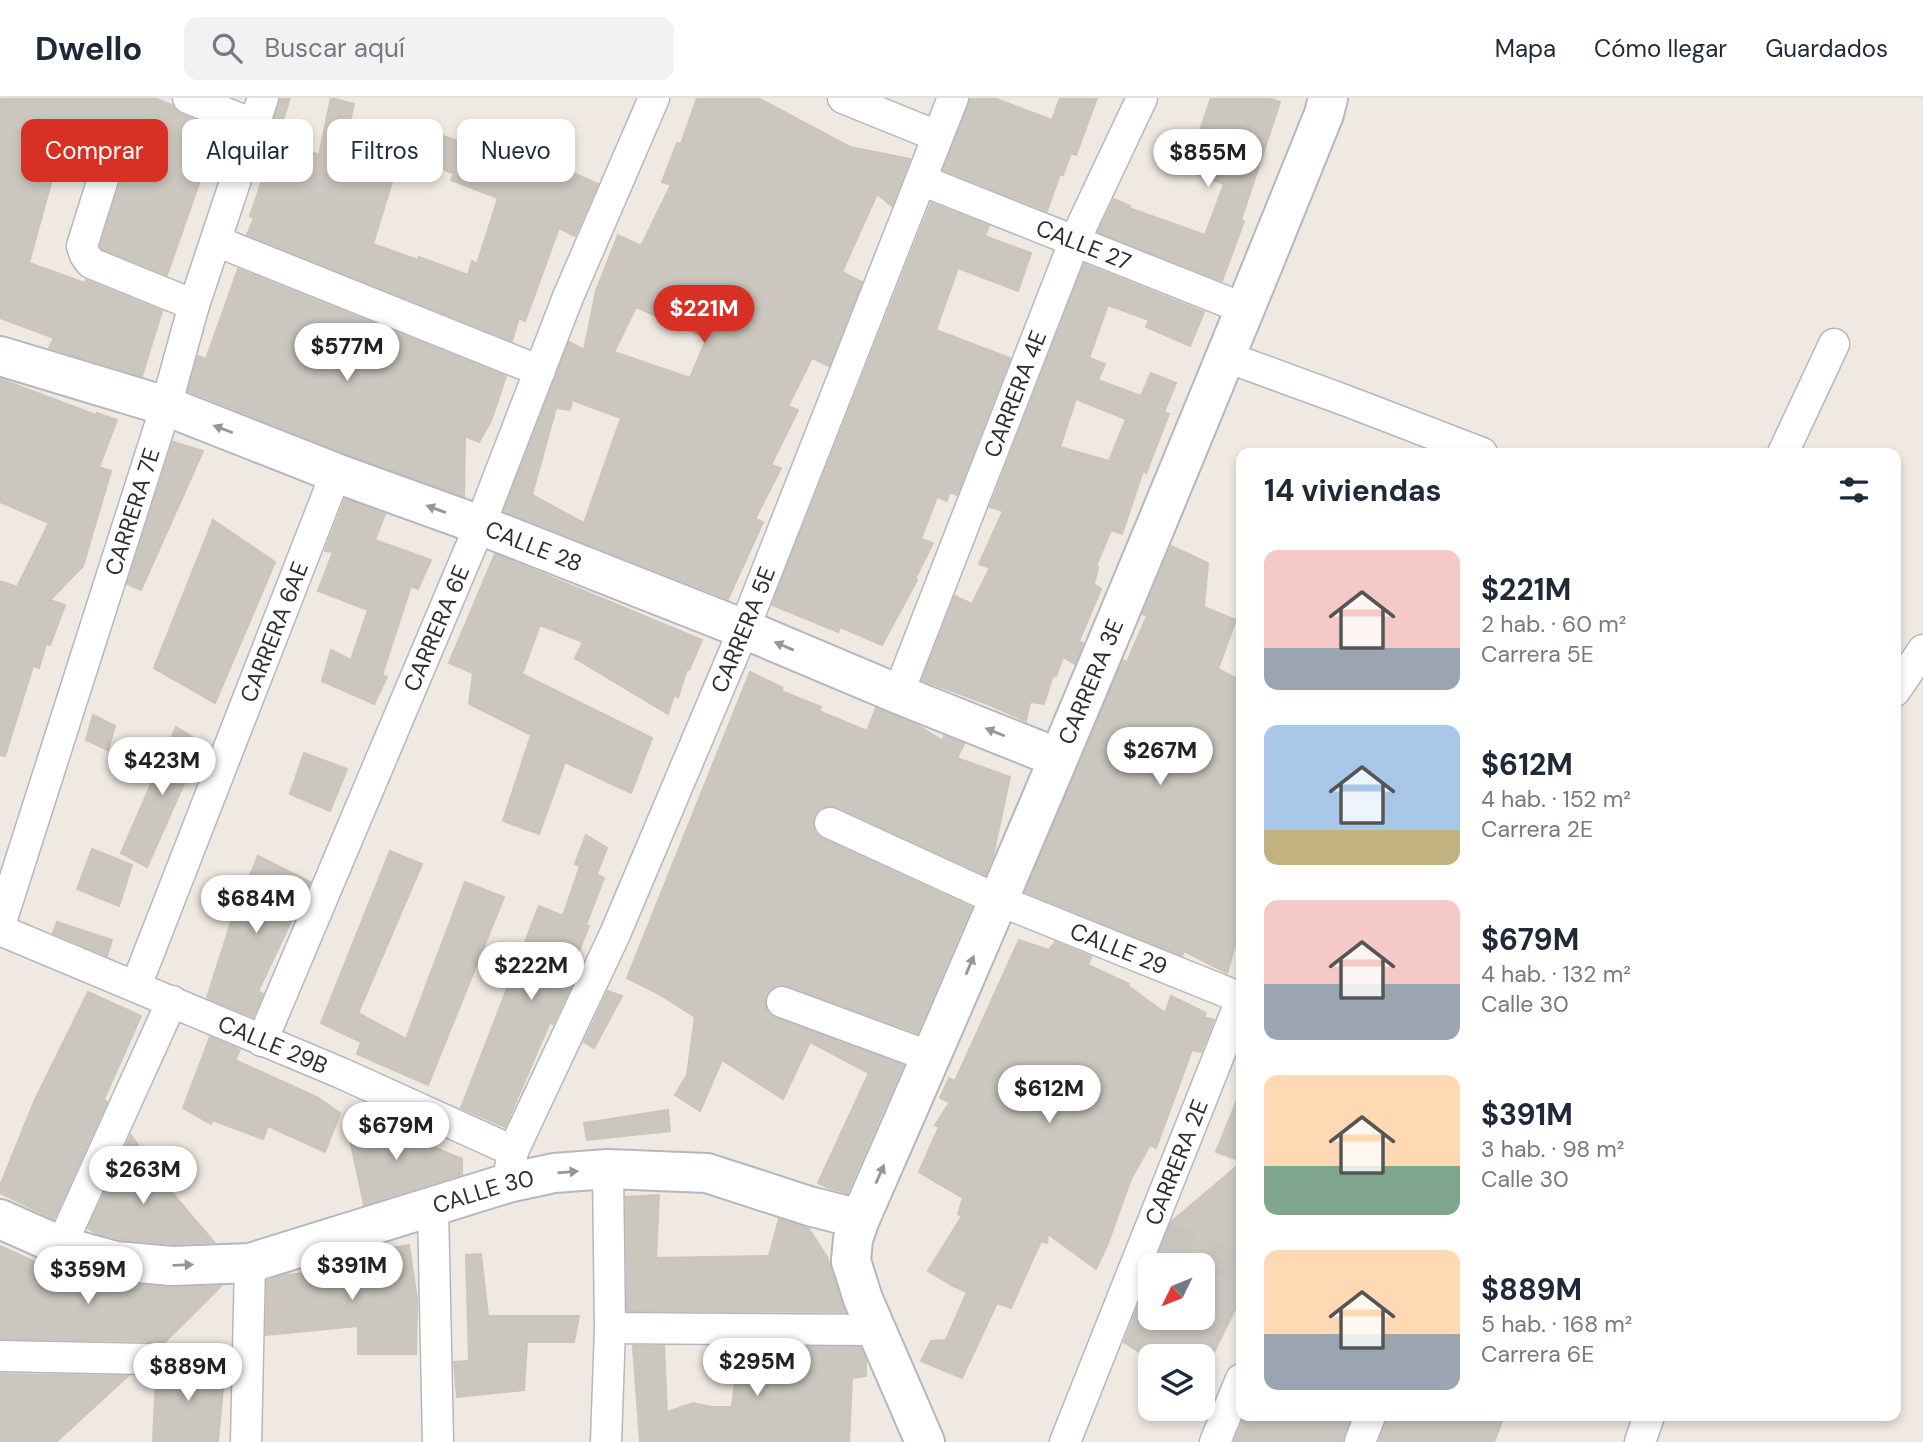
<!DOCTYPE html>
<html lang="es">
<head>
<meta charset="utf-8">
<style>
  body { margin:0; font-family:"DM Sans",sans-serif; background:#f2f2f3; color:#1f2937; height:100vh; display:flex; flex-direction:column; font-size:26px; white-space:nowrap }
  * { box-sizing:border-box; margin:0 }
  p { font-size:23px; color:#747a83 }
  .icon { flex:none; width:38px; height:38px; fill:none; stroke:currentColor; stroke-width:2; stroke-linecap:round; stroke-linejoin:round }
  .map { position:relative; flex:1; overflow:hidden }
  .details { position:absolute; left:1236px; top:350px; width:665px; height:973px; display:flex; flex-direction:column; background:#fff; border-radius:14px; box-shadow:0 4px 10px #0003 }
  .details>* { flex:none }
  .top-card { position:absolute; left:21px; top:21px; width:665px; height:63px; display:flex; gap:14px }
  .needle { width:46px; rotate:227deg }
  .controls { position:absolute; left:1138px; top:1155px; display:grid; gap:14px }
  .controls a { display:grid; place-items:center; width:77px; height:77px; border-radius:14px; background:#fff; box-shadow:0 4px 10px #0003; font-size:35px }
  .price { position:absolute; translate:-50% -60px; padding:0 16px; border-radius:24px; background:#fff; color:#222; font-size:23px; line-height:46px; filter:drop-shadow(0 2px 4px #0008) }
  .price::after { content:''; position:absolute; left:50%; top:42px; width:21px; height:16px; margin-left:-10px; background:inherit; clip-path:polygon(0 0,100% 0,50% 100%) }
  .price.active { background:#d93025; color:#fff }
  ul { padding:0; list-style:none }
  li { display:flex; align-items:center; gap:21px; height:175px; padding:0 28px }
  li span { display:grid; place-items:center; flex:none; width:196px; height:140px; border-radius:14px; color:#555 }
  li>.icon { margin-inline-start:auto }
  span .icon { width:84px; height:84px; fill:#fffc; stroke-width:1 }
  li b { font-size:30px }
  h2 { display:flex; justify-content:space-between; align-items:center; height:84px; padding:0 28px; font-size:30px }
  .pill { padding:0 24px; border-radius:14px; background:#fff; box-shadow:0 4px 10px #0003; font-size:24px; line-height:63px }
  .pill.active { background:#d93025; color:#fff }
  header { display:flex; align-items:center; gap:42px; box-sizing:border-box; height:98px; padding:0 35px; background:#fff; border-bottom:2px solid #e0e1e3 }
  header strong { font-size:33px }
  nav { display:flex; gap:38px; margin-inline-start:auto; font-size:24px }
  .search { width:490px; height:63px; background:#f2f2f3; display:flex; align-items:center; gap:18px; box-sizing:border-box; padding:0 24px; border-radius:14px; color:#747a83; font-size:26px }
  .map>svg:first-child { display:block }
  .building { fill:#cbc7bf; stroke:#cbc5ba; stroke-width:2; fill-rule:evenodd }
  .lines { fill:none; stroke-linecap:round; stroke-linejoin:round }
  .minor-tunnel { stroke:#c8c4bd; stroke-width:30; stroke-dasharray:30 15; stroke-linecap:butt }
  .minor-casing { stroke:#b4b7c1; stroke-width:33 }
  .tertiary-casing { stroke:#b4b7c1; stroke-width:42 }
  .secondary-casing { stroke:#b4b7c1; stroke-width:42 }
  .minor { stroke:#fff; stroke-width:30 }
  .tertiary { stroke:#fff; stroke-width:38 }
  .secondary { stroke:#fff; stroke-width:38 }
  .oneway { fill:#969696 }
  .labels { text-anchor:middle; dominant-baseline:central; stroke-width:7; stroke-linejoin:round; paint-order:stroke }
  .street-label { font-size:23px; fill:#2e2e2e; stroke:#fff }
</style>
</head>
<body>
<header>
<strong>Dwello</strong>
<div class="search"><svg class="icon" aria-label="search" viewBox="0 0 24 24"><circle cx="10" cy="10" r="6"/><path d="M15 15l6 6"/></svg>Buscar aquí</div>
<nav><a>Mapa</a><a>Cómo llegar</a><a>Guardados</a></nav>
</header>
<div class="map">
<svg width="1923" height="1344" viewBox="0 0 1923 1344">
  <rect width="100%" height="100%" fill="#efe9e1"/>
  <g class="building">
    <path d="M 0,0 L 154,0 L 172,7 L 181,16 L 218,31 L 167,177 L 102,151 L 100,148 L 120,86 L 120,77 L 115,69 L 109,65 L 99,64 L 91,69 L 60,52 L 29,165 L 85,185 L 86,182 L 162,213 L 142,278 L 49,250 L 54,240 L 0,220 Z"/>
    <path d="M 280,0 L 290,0 L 281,28 L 273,25 Z"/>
    <path d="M 331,0 L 354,6 L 340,67 L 392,84 L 373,146 L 418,162 L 419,159 L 468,177 L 472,163 L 477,166 L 498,100 L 451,82 L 454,76 L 426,63 L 429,34 L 466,45 L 467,42 L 494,53 L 491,61 L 548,83 L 556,67 L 598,86 L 575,138 L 559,130 L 525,223 L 519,220 L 512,243 L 247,137 L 254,120 L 250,118 L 277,38 L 319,57 Z"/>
    <path d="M 697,0 L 758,0 L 850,49 L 910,61 L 892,108 L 877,96 L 842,174 L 862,184 L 829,268 L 812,260 L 788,308 L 798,312 L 771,367 L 781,370 L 755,421 L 763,424 L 728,501 L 504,413 L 569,244 L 584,252 L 596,193 L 618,137 L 641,148 L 671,87 L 662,84 L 677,45 L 681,46 ZM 636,209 L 707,240 L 690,280 L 614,254 ZM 572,302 L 621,320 L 584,425 L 532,397 L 556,310 L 570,312 Z"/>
    <path d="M 970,0 L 994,0 L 1052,22 L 1060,0 L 1097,0 L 1076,57 L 1071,55 L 1063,77 L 1060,76 L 1047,113 L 943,72 Z"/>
    <path d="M 1211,0 L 1268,0 L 1280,4 L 1241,122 L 1244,123 L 1222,183 L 1098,134 L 1114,101 L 1130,108 L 1129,110 L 1205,137 L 1224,86 L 1189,73 L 1199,46 L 1196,44 Z"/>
    <path d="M 398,30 L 422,44 L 407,81 L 381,72 Z"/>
    <path d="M 931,105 L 989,128 L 985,138 L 1031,155 L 1018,193 L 958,170 L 936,232 L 1010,260 L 957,397 L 949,394 L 947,403 L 937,399 L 921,441 L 933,445 L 915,481 L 917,482 L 882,547 L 840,529 L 838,534 L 772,507 Z"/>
    <path d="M 1084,166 L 1204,214 L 1190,248 L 1146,229 L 1149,222 L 1108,207 L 1089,260 L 1105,266 L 1098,282 L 1141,298 L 1151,275 L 1176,285 L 1164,314 L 1169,316 L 1146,375 L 1143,373 L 1122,436 L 1111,432 L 1096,468 L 1098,469 L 1094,486 L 1101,491 L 1079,543 L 1083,545 L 1075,566 L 1063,559 L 1056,578 L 1053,577 L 1044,606 L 1030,604 L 1026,623 L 990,607 L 922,582 L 955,498 L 972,506 L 990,470 L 979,466 L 1003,413 L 990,409 ZM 1076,301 L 1126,321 L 1109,363 L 1060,349 Z"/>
    <path d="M 238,171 L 506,278 L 491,323 L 479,344 L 465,338 L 464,398 L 344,355 L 188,293 L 198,258 L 206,261 Z"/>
    <path d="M 0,281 L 96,317 L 97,315 L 117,322 L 99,369 L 111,373 L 83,468 L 50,502 L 65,507 L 50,547 L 46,546 L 39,570 L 33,568 L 5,658 L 0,657 L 0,483 L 17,489 L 49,425 L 0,404 Z"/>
    <path d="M 173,344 L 203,353 L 141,492 L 127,486 Z"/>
    <path d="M 345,401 L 385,416 L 375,442 L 431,462 L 418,491 L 411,488 L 382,577 L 387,579 L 374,606 L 322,583 L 331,552 L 351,562 L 368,512 L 318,493 L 333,454 L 325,453 Z"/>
    <path d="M 213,422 L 275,464 L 215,605 L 154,570 Z"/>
    <path d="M 1171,448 L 1208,465 L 1204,509 L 1236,522 L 1218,571 L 1241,583 L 1241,826 L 1227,875 L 1184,853 L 1182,858 L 1025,794 L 1123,562 L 1127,564 L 1147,518 L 1143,516 Z"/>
    <path d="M 495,456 L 702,542 L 689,572 L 687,571 L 678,599 L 674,597 L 668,616 L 575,560 L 583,544 L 540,527 L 522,576 L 652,640 L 631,695 L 565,664 L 539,736 L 503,723 L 531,637 L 469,606 L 473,575 L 449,565 Z"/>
    <path d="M 750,574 L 783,590 L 781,593 L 821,609 L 819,613 L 867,633 L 876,610 L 917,627 L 943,643 L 944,638 L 964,646 L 957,660 L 1010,679 L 993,758 L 985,777 L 837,709 L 829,708 L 820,710 L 814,718 L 813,726 L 815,735 L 823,741 L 971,809 L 917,935 L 788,888 L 778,887 L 771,890 L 766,897 L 765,908 L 769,916 L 776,920 L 903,967 L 847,1095 L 829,1090 L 818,1085 L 869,975 L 810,944 L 783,1001 L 722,962 L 700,1013 L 675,997 L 687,977 L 695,919 L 659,896 L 627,880 Z"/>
    <path d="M 93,617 L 115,628 L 108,652 L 86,642 Z"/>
    <path d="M 176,629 L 202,645 L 147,769 L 121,755 Z"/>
    <path d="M 304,655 L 347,671 L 330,713 L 290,696 Z"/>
    <path d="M 586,737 L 607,750 L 597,776 L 575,766 Z"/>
    <path d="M 92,751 L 132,767 L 119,808 L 77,791 Z"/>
    <path d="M 390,753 L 422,766 L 358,915 L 406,941 L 465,784 L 504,799 L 428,987 L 357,956 L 361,944 L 321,925 Z"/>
    <path d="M 258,758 L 310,784 L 258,893 L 263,896 L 253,919 L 207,900 L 231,824 Z"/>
    <path d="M 580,768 L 604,780 L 586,827 L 589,828 L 568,880 L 574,882 L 553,926 L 550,924 L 505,1029 L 461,1010 L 539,808 L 563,818 Z"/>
    <path d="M 57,824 L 112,842 L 107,858 L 53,835 Z"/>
    <path d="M 1019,842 L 1049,852 L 1055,844 L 1084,856 L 1091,859 L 1088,867 L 1129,886 L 1128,888 L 1165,915 L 1171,898 L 1206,915 L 1204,919 L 1214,922 L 1201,954 L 1192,952 L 1156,1050 L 1150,1047 L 1131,1081 L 1108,1145 L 1096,1171 L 1048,1136 L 1047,1145 L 1041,1143 L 1011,1210 L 997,1205 L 962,1280 L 921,1263 L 931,1243 L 946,1242 L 967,1194 L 953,1188 L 928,1173 L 962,1118 L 958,1116 L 963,1100 L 919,1074 L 939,1029 L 935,1027 L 950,1004 L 940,1000 L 949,980 L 955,983 Z"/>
    <path d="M 608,893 L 622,898 L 594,950 L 584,944 Z"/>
    <path d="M 88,894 L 141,918 L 104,1001 L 107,1004 L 54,1121 L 0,1095 L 0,1088 L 34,1004 Z"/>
    <path d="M 210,939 L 240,952 L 235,962 L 317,999 L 340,1015 L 325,1054 L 268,1028 L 263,1041 L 212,1022 L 211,1026 L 183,1010 Z"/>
    <path d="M 1240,995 L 1241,995 L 1241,1063 L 1216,1054 Z"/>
    <path d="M 668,1012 L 670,1033 L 587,1042 L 584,1025 Z"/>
    <path d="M 345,1018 L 365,1031 L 368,1021 L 462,1061 L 462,1076 L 364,1107 Z"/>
    <path d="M 131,1037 L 162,1083 L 214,1144 L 173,1146 L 120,1141 L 96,1135 L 88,1130 Z"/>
    <path d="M 1241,1065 L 1241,1199 L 1212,1258 L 1145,1258 L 1124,1244 L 1150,1178 L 1150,1220 L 1202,1220 L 1202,1167 L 1154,1167 L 1172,1123 Z"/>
    <path d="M 659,1097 L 656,1160 L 769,1158 L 779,1121 L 809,1131 L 827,1159 L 845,1214 L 627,1213 L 626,1099 Z"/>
    <path d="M 409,1147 L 417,1201 L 416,1256 L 358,1256 L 358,1228 L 266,1237 L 267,1183 L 284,1177 L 353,1171 L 351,1157 Z"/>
    <path d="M 0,1148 L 48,1170 L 48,1166 L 81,1181 L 84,1177 L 114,1185 L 170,1190 L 221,1188 L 160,1249 L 148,1243 L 0,1241 Z"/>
    <path d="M 481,1156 L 488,1218 L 579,1218 L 574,1244 L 527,1244 L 524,1292 L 457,1299 L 454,1264 L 469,1263 L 466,1157 Z"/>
    <path d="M 633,1248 L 664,1248 L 667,1314 L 693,1305 L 711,1309 L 732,1309 L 739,1248 L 860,1249 L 866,1263 L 866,1278 L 852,1280 L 849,1344 L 640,1344 Z"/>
    <path d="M 165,1265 L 225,1267 L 218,1344 L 153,1344 L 156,1276 Z"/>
    <path d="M 0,1276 L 128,1278 L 56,1344 L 0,1344 Z"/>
    <path d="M 1245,1318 L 1351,1318 L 1343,1344 L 1234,1344 Z"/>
    <path d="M 1387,1318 L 1504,1318 L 1494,1344 L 1379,1344 Z"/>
  </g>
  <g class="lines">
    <path class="minor-tunnel" d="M 1164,1137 L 1241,1171"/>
    <g class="minor-casing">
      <g id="minor">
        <path d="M 188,0 L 253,26"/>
        <path d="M 843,0 L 937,38"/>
        <path d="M 103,81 L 82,148 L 85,157 L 91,165 L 194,207"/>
        <path id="s1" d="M 921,82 L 1245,211"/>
        <path d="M 216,143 L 540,273"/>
        <path d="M 1224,258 L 1347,303 L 1482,355"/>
        <path d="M 1783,355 L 1834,246"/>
        <path d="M 1895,593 L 1923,552"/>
        <path id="s2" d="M 898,596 L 1075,142 L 1142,0"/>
        <path id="s3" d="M 830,725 L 998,802 L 1241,900"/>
        <path id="s4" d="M 0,827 L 166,308 L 194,207 L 263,0"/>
        <path id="s5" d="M 0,832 L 341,975 L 513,1053 L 510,1071"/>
        <path id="s6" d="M 136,888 L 336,375"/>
        <path d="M 782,904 L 931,959"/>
        <path id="s7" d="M 262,943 L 480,427 L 568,199 L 654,0"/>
        <path id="s8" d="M 513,1053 L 615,836 L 744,531 L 953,0"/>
        <path d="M 433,1109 L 438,1344"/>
        <path d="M 61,1148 L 172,903"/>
        <path d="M 610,1230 L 878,1232"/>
        <path d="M 0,1258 L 148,1261"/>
        <path d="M 246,1344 L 250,1165"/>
        <path d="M 606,1344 L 610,1230 L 608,1071"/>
        <path id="s9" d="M 1065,1344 L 1241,902"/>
        <path d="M 1215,1344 L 1241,1281"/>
        <path d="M 1360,1344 L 1370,1318"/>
        <path d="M 1640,1344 L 1649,1318"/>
      </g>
    </g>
    <g class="tertiary-casing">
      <path id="tertiary" d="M 851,1163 L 863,1201 L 925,1344"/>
    </g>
    <g class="secondary-casing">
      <g id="secondary">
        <path id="s10" d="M 0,258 L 166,308 L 336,375 L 480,427 L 744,531 L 898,596 L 1058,660"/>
        <path id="s11" d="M 0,1121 L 61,1148 L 116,1163 L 172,1168 L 250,1165 L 508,1085 L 554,1075 L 608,1071 L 707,1075 L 809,1108 L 860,1121"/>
        <path id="s12" d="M 851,1163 L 853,1141 L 860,1121 C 1021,755 1175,386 1324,16 L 1328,0"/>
      </g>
    </g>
    <use href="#minor" class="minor"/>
    <use href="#tertiary" class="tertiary"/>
    <use href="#secondary" class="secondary"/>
  </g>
  <defs><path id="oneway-solid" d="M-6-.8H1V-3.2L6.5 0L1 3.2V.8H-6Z" transform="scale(1.75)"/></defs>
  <g class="oneway">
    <use href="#oneway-solid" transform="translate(223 331) rotate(-159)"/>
    <use href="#oneway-solid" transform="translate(436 411) rotate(-160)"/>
    <use href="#oneway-solid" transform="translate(784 548) rotate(-157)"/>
    <use href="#oneway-solid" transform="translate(995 634) rotate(-158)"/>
    <use href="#oneway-solid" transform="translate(970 867) rotate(-67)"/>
    <use href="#oneway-solid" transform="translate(568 1074) rotate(-5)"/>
    <use href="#oneway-solid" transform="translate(880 1076) rotate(-66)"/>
    <use href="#oneway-solid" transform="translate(183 1167) rotate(-2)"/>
  </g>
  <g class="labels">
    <g class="street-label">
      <text stroke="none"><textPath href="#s1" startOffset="175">CALLE 27</textPath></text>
      <text stroke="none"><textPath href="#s2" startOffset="322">CARRERA 4E</textPath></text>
      <text stroke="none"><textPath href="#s4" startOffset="434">CARRERA 7E</textPath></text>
      <text stroke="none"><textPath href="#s10" startOffset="567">CALLE 28</textPath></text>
      <text stroke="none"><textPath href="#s7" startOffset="448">CARRERA 6E</textPath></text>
      <text stroke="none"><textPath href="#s8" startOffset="570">CARRERA 5E</textPath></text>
      <text stroke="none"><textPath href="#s6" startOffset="380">CARRERA 6AE</textPath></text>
      <text stroke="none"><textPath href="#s12" startOffset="628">CARRERA 3E</textPath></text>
      <text stroke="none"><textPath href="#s3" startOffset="315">CALLE 29</textPath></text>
      <text stroke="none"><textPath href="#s5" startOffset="296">CALLE 29B</textPath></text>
      <text stroke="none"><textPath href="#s9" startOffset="301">CARRERA 2E</textPath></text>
      <text stroke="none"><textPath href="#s11" startOffset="502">CALLE 30</textPath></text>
    </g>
  </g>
</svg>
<div class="controls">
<a><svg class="needle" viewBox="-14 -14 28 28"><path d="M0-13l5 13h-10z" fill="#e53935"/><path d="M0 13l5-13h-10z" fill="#747a83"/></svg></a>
<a><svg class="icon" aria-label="layers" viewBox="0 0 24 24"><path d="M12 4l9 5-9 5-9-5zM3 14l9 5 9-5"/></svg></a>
</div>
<b class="price" style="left:1208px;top:91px">$855M</b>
<b class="price active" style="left:704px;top:247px">$221M</b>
<b class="price" style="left:347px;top:285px">$577M</b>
<b class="price" style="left:1160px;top:689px">$267M</b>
<b class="price" style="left:162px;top:699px">$423M</b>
<b class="price" style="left:256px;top:837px">$684M</b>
<b class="price" style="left:531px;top:904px">$222M</b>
<b class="price" style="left:1049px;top:1027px">$612M</b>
<b class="price" style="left:396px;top:1064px">$679M</b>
<b class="price" style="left:143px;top:1108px">$263M</b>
<b class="price" style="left:352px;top:1204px">$391M</b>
<b class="price" style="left:88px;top:1208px">$359M</b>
<b class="price" style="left:757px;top:1300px">$295M</b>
<b class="price" style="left:188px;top:1305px">$889M</b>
<div class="top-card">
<a class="pill active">Comprar</a>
<a class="pill">Alquilar</a>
<a class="pill">Filtros</a>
<a class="pill">Nuevo</a>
</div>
<section class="details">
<h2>14 viviendas<svg class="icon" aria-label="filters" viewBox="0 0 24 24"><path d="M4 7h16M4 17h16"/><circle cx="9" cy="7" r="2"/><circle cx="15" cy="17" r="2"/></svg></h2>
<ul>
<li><span style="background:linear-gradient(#f6c9c9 70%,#9aa5b1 0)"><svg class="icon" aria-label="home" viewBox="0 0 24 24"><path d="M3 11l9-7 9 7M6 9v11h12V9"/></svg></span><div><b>$221M</b><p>2 hab. · 60 m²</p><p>Carrera 5E</p></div></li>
<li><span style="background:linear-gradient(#a9c7e8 75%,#c2b280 0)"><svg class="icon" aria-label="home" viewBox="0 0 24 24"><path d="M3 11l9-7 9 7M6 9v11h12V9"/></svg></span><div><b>$612M</b><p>4 hab. · 152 m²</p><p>Carrera 2E</p></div></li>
<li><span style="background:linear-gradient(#f6c9c9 60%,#9aa5b1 0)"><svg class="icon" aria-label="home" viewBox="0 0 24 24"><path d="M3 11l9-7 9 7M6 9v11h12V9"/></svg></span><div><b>$679M</b><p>4 hab. · 132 m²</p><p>Calle 30</p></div></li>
<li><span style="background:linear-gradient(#ffd9b3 65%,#7fa58c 0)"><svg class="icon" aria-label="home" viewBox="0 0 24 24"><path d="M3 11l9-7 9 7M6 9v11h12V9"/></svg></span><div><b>$391M</b><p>3 hab. · 98 m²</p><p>Calle 30</p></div></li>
<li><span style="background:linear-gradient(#ffd9b3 60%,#9aa5b1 0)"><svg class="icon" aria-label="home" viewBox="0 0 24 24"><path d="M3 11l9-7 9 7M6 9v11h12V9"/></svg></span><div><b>$889M</b><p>5 hab. · 168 m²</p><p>Carrera 6E</p></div></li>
</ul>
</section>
</div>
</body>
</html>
